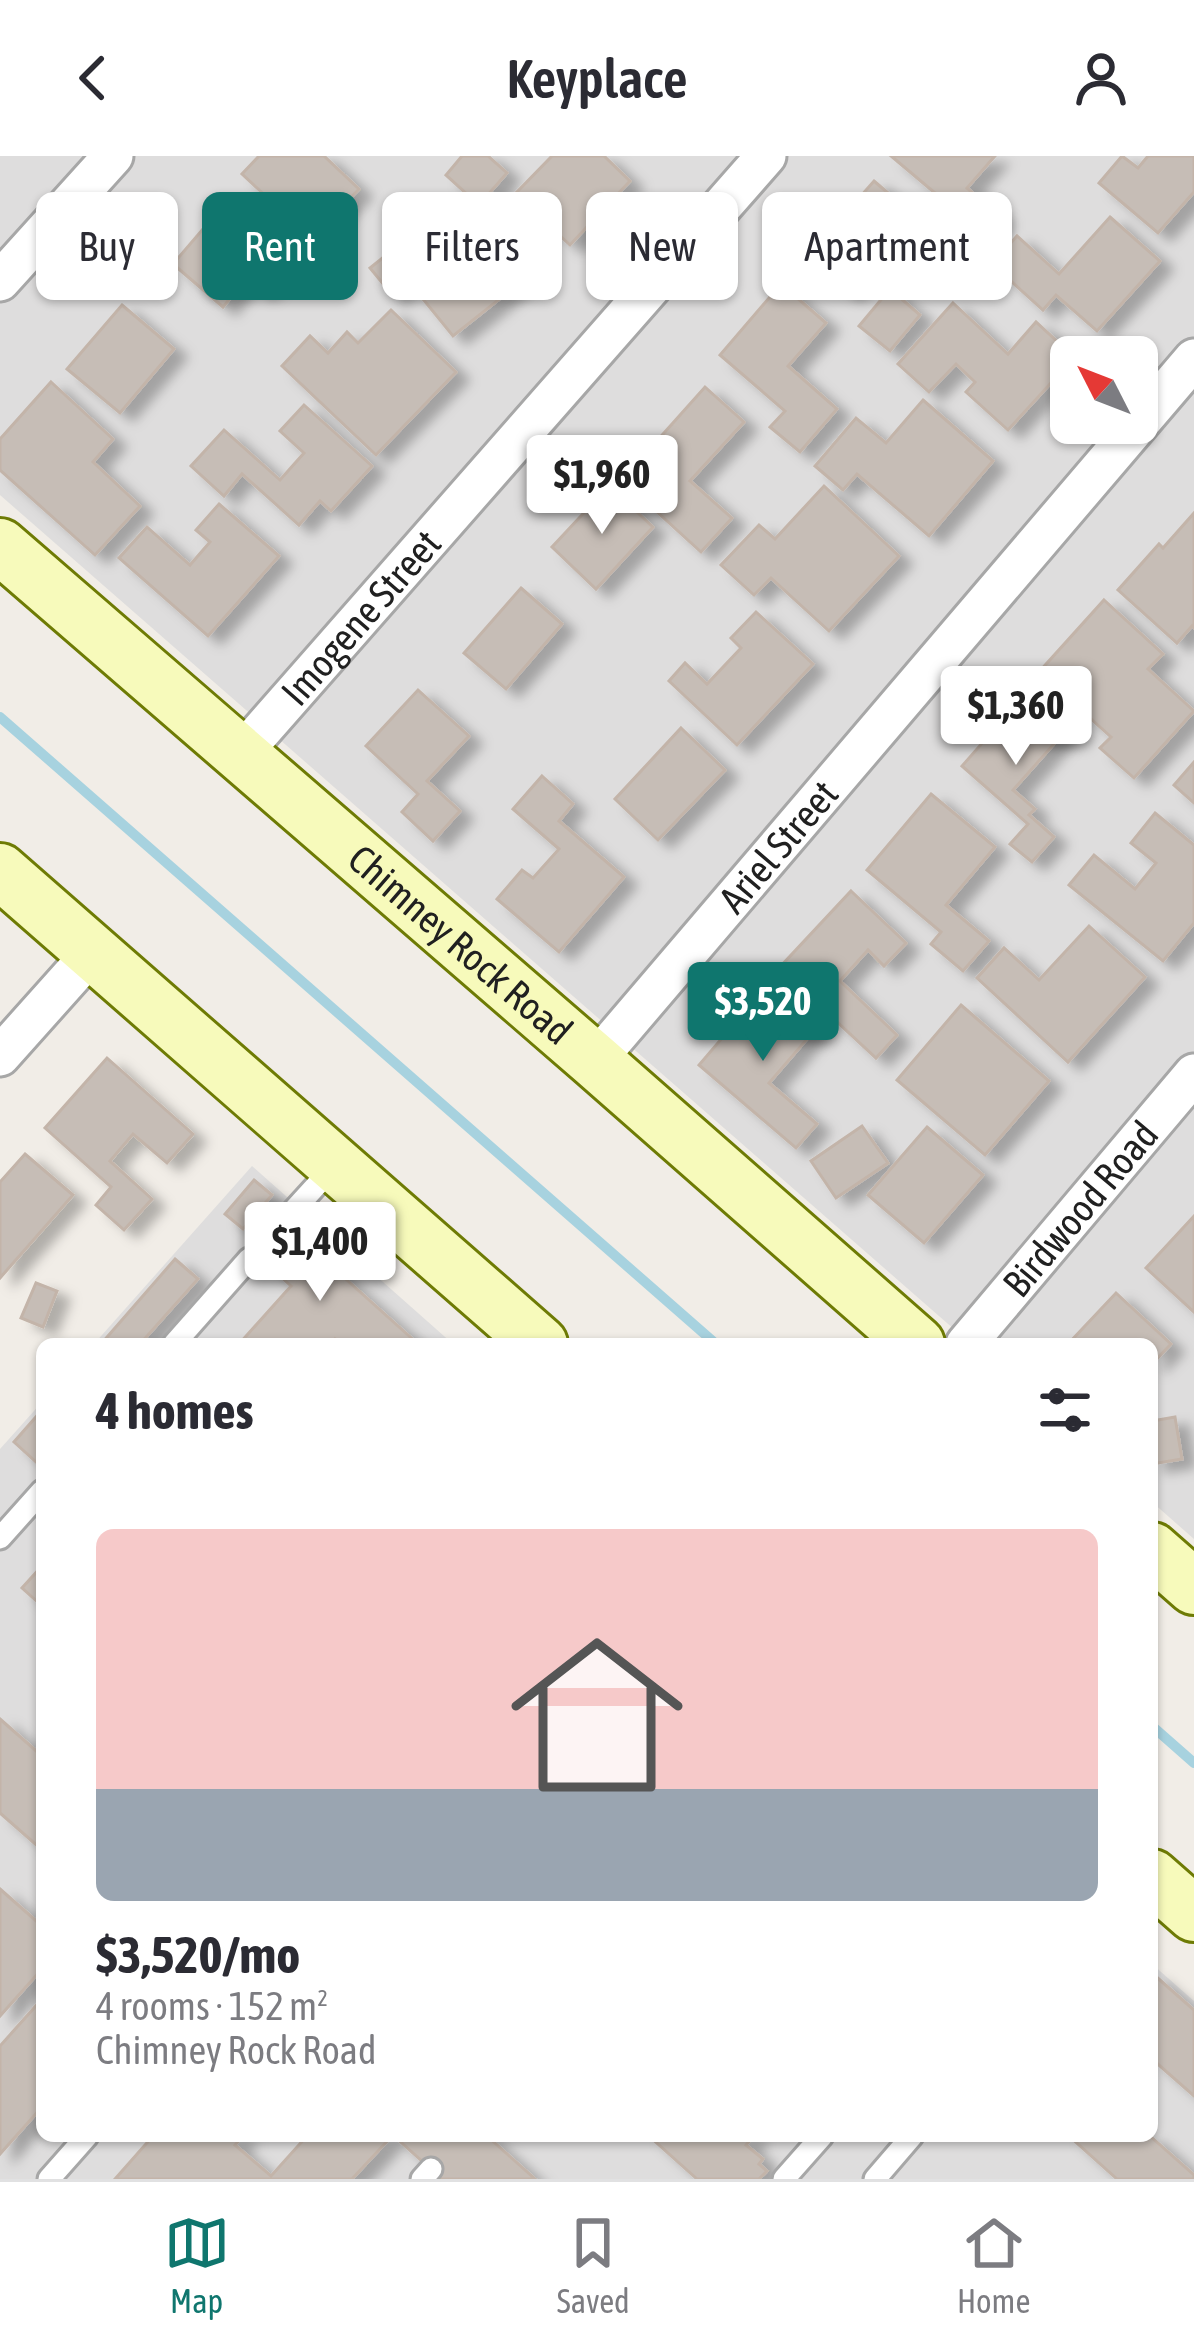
<!DOCTYPE html>
<html lang="en">
<head>
<meta charset="utf-8">
<style>
  body { margin:0; font-family:"Asap Condensed",sans-serif; background:#f7f7f7; color:#2b2b33; height:100vh; display:flex; flex-direction:column; font-size:45px; white-space:nowrap }
  * { box-sizing:border-box; margin:0 }
  p { font-size:39px; color:#7c7c81 }
  .icon { flex:none; width:66px; height:66px; fill:none; stroke:currentColor; stroke-width:2; stroke-linecap:round; stroke-linejoin:round }
  .map { position:relative; flex:1; overflow:hidden }
  .sheet { position:absolute; left:36px; top:1182px; width:1122px; height:804px; display:flex; flex-direction:column; background:#fff; border-radius:18px; box-shadow:0 3px 9px #0004 }
  .sheet>* { flex:none }
  .banner { position:absolute; left:36px; top:36px; width:1122px; height:108px; display:flex; gap:24px }
  .needle { width:78px; rotate:312deg }
  .buttons { position:absolute; left:1050px; top:180px; display:grid; gap:24px }
  .buttons a { display:grid; place-items:center; width:108px; height:108px; border-radius:18px; background:#fff; box-shadow:0 3px 9px #0004; font-size:60px }
  .price { position:absolute; translate:-50% -102px; padding:0 27px; border-radius:12px; background:#fff; color:#222; font-size:39px; line-height:78px; filter:drop-shadow(0 3px 6px #0008) }
  .price::after { content:''; position:absolute; left:50%; top:72px; width:36px; height:27px; margin-left:-18px; background:inherit; clip-path:polygon(0 0,100% 0,50% 100%) }
  .price.selected { background:#0f766e; color:#fff }
  ul { padding:0; list-style:none }
  li { display:grid; align-content:center; gap:24px; height:636px; padding:0 60px }
  li span { display:grid; place-items:center; height:372px; border-radius:18px; color:#555 }
  li>.icon { margin-inline-start:auto }
  span .icon { width:216px; height:216px; fill:#fffc; stroke-width:1 }
  li b { font-size:51px }
  h2 { display:flex; justify-content:space-between; align-items:center; height:144px; padding:0 60px; font-size:51px }
  .chip { padding:0 42px; border-radius:18px; background:#fff; box-shadow:0 3px 9px #0004; font-size:42px; line-height:108px }
  .chip.selected { background:#0f766e; color:#fff }
  header { display:flex; justify-content:space-between; align-items:center; height:156px; padding:0 60px; background:#fff; font-size:54px; font-weight:600 }
  .menu { display:flex; justify-content:space-around; align-items:center; height:168px; border-top:3px solid #e1e1e2; background:#fff; font-size:33px; color:#7c7c81 }
  .menu a { display:grid; justify-items:center; gap:6px }
  .menu .selected { color:#0f766e }
  .map>svg:first-child { display:block }
  .residential { fill:#dedddd; fill-rule:evenodd }
  .lines { fill:none; stroke-linecap:round; stroke-linejoin:round }
  .stream { stroke:#a7d2df; stroke-width:10 }
  .building { fill:#c6bdb6; stroke:#c3b4a9; stroke-width:3; filter:url(#shadow) }
  .lane-casing { stroke:#a7a7a7; stroke-width:27 }
  .street-casing { stroke:#a7a7a7; stroke-width:45 }
  .secondary-casing { stroke:#6e7b04; stroke-width:60 }
  .lane { stroke:#fff; stroke-width:21 }
  .street { stroke:#fff; stroke-width:39 }
  .secondary { stroke:#f7fabb; stroke-width:54 }
  .labels { text-anchor:middle; dominant-baseline:central; stroke-width:10; stroke-linejoin:round; paint-order:stroke }
  .street-label { font-size:39px; fill:#202020; stroke:#fff }
</style>
</head>
<body>
<header><svg class="icon" aria-label="back" viewBox="0 0 24 24"><path d="M15 5l-7 7 7 7"/></svg>Keyplace<svg class="icon" aria-label="person" viewBox="0 0 24 24"><circle cx="12" cy="8" r="4"/><path d="M4 21q1-7 8-7t8 7"/></svg></header>
<div class="map">
<svg width="1194" height="2023" viewBox="0 0 1194 2023">
  <defs>
    <filter id="shadow"><feDropShadow dx="13" dy="8" stdDeviation="6" flood-color="#0004"/></filter>
  </defs>
  <rect width="100%" height="100%" fill="#f1ede7"/>
  <g class="residential">
    <path d="M 0,0 L 1194,0 L 1194,1383 L 1152,1346 L 1152,1188 L 971,1188 L 0,339 ZM 1071,201 L 1137,201 L 1137,267 L 1071,267 Z"/>
    <path d="M 252,1010 L 453,1188 L 94,1188 Z"/>
    <path d="M 42,1246 L 42,1980 L 1152,1980 L 1152,1808 L 1194,1845 L 1194,2023 L 0,2023 L 0,1293 Z"/>
  </g>
  <g class="lines">
    <g class="stream">
      <path d="M 0,561 L 716,1188"/>
      <path d="M 1152,1570 L 1194,1607"/>
    </g>
  </g>
  <g class="building">
    <path d="M 259,0 L 324,0 L 359,33 L 325,69 L 313,58 L 300,72 L 242,18 Z"/>
    <path d="M 462,0 L 488,0 L 507,17 L 479,49 L 446,19 Z"/>
    <path d="M 552,0 L 604,0 L 630,25 L 570,89 L 515,38 Z"/>
    <path d="M 891,0 L 995,0 L 967,32 L 1001,61 L 986,80 Z"/>
    <path d="M 1122,0 L 1138,12 L 1148,0 L 1194,0 L 1194,36 L 1158,77 L 1099,27 Z"/>
    <path d="M 874,25 L 915,60 L 848,137 L 807,101 Z"/>
    <path d="M 226,46 L 291,102 L 261,136 L 246,123 L 223,151 L 173,108 Z"/>
    <path d="M 481,56 L 531,118 L 453,180 L 410,127 L 393,140 L 370,112 L 401,87 L 437,132 L 475,102 L 455,77 Z"/>
    <path d="M 1110,61 L 1160,105 L 1097,175 L 1056,139 L 1043,154 L 992,108 L 1017,80 L 1059,118 Z"/>
    <path d="M 781,128 L 826,167 L 788,210 L 837,253 L 800,296 L 770,271 L 785,255 L 720,199 Z"/>
    <path d="M 890,133 L 920,159 L 890,195 L 859,170 Z"/>
    <path d="M 953,147 L 1008,198 L 1036,166 L 1074,201 L 1071,201 L 1071,205 L 1008,274 L 966,236 L 975,226 L 956,208 L 929,236 L 898,208 Z"/>
    <path d="M 122,149 L 174,193 L 120,257 L 67,213 Z"/>
    <path d="M 391,154 L 456,216 L 376,299 L 282,210 L 310,180 L 328,197 L 347,176 L 358,187 Z"/>
    <path d="M 51,226 L 113,283 L 93,306 L 140,350 L 95,399 L 0,314 L 0,283 Z"/>
    <path d="M 705,231 L 744,266 L 690,325 L 732,362 L 701,396 L 622,324 Z"/>
    <path d="M 923,244 L 993,305 L 929,380 L 857,318 L 843,334 L 815,310 L 856,262 L 886,287 Z"/>
    <path d="M 304,249 L 372,310 L 331,355 L 320,345 L 299,369 L 242,318 L 224,340 L 191,310 L 224,274 L 280,324 L 304,297 L 280,275 Z"/>
    <path d="M 609,330 L 653,371 L 596,433 L 552,391 Z"/>
    <path d="M 824,330 L 899,400 L 829,475 L 771,422 L 754,439 L 721,409 L 759,369 L 775,383 Z"/>
    <path d="M 219,348 L 279,400 L 208,480 L 119,402 L 147,371 L 190,409 L 210,386 L 196,374 Z"/>
    <path d="M 1194,357 L 1194,472 L 1192,470 L 1177,487 L 1118,434 L 1159,388 L 1163,392 Z"/>
    <path d="M 521,432 L 562,468 L 506,533 L 464,497 Z"/>
    <path d="M 1104,444 L 1163,498 L 1148,513 L 1194,555 L 1134,622 L 1100,592 L 1111,581 L 1039,516 Z"/>
    <path d="M 756,456 L 813,508 L 737,589 L 669,525 L 685,507 L 707,528 L 741,492 L 731,482 Z"/>
    <path d="M 418,534 L 469,580 L 427,625 L 460,655 L 433,685 L 402,656 L 418,638 L 366,590 Z"/>
    <path d="M 1021,543 L 1062,579 L 1013,634 L 1035,653 L 1029,659 L 1054,681 L 1032,706 L 1010,688 L 1028,668 L 962,610 Z"/>
    <path d="M 681,572 L 725,614 L 658,684 L 615,643 Z"/>
    <path d="M 1194,606 L 1194,647 L 1174,629 Z"/>
    <path d="M 542,620 L 573,648 L 559,665 L 624,721 L 559,796 L 497,743 L 522,714 L 533,722 L 559,693 L 513,653 Z"/>
    <path d="M 931,638 L 995,691 L 946,749 L 989,785 L 963,815 L 931,788 L 941,776 L 867,714 Z"/>
    <path d="M 1155,657 L 1194,689 L 1194,767 L 1163,805 L 1069,729 L 1094,699 L 1135,733 L 1156,707 L 1131,687 Z"/>
    <path d="M 851,735 L 906,787 L 884,810 L 868,794 L 840,825 L 897,879 L 876,902 L 779,812 Z"/>
    <path d="M 1089,770 L 1145,821 L 1068,906 L 977,822 L 1004,792 L 1039,824 Z"/>
    <path d="M 765,832 L 814,875 L 769,927 L 817,968 L 796,992 L 699,909 Z"/>
    <path d="M 961,849 L 1049,925 L 985,999 L 897,924 Z"/>
    <path d="M 107,902 L 193,978 L 167,1007 L 133,978 L 110,1005 L 152,1043 L 124,1074 L 96,1049 L 111,1031 L 45,972 Z"/>
    <path d="M 862,970 L 888,1007 L 836,1042 L 811,1005 Z"/>
    <path d="M 927,971 L 983,1019 L 924,1087 L 868,1039 Z"/>
    <path d="M 25,998 L 73,1039 L 0,1122 L 0,1026 Z"/>
    <path d="M 254,1024 L 272,1039 L 243,1073 L 225,1058 Z"/>
    <path d="M 1194,1060 L 1194,1156 L 1146,1112 Z"/>
    <path d="M 305,1069 L 328,1089 L 319,1099 L 418,1188 L 341,1188 L 335,1183 L 331,1188 L 239,1188 L 291,1130 L 268,1109 Z"/>
    <path d="M 175,1103 L 198,1123 L 140,1188 L 101,1188 Z"/>
    <path d="M 36,1127 L 57,1135 L 43,1171 L 21,1162 Z"/>
    <path d="M 1116,1137 L 1171,1188 L 1152,1208 L 1152,1188 L 1068,1188 Z"/>
    <path d="M 42,1254 L 42,1300 L 36,1306 L 14,1286 Z"/>
    <path d="M 1175,1261 L 1182,1303 L 1152,1308 L 1152,1265 Z"/>
    <path d="M 42,1410 L 42,1450 L 22,1432 Z"/>
    <path d="M 0,1563 L 42,1600 L 42,1694 L 0,1657 Z"/>
    <path d="M 0,1733 L 42,1770 L 42,1813 L 0,1860 Z"/>
    <path d="M 1152,1817 L 1194,1854 L 1194,1940 L 1152,1903 Z"/>
    <path d="M 42,1843 L 42,1951 L 0,1998 L 0,1890 Z"/>
    <path d="M 153,1980 L 243,1980 L 235,1989 L 271,2020 L 307,1980 L 392,1980 L 352,2023 L 115,2023 Z"/>
    <path d="M 394,1980 L 487,1980 L 535,2023 L 442,2023 Z"/>
    <path d="M 649,1980 L 754,1980 L 746,1989 L 763,2003 L 759,2008 L 767,2015 L 759,2023 L 697,2023 Z"/>
    <path d="M 1069,1980 L 1150,1980 L 1194,2019 L 1194,2023 L 1117,2023 Z"/>
  </g>
  <g class="lines">
    <g class="lane-casing">
      <g id="lane">
        <path d="M 283,1066 L 335,1009"/>
        <path d="M 174,1188 L 249,1103"/>
        <path d="M 0,1382 L 42,1335"/>
        <path d="M 49,2023 L 87,1980"/>
        <path d="M 422,2023 L 431,2013"/>
        <path d="M 784,2023 L 822,1980"/>
        <path d="M 875,2023 L 912,1980"/>
      </g>
    </g>
    <g class="street-casing">
      <g id="street">
        <path d="M 0,125 L 113,0"/>
        <path id="s1" d="M 240,599 L 766,0"/>
        <path d="M 0,900 L 92,797"/>
        <path id="s2" d="M 595,905 L 1194,203"/>
        <path id="s3" d="M 966,1188 L 1194,918"/>
      </g>
    </g>
    <g class="secondary-casing">
      <g id="secondary">
        <path id="s4" d="M 0,390 L 595,905 L 917,1188"/>
        <path d="M 0,715 L 540,1188"/>
        <path d="M 1152,1394 L 1194,1431"/>
        <path d="M 1152,1721 L 1194,1758"/>
      </g>
    </g>
    <use href="#lane" class="lane"/>
    <use href="#street" class="street"/>
    <use href="#secondary" class="secondary"/>
  </g>
  <g class="labels">
    <g class="street-label">
      <text stroke="none"><textPath href="#s1" startOffset="183">Imogene Street</textPath></text>
      <text stroke="none"><textPath href="#s2" startOffset="282">Ariel Street</textPath></text>
      <text stroke="none"><textPath href="#s4" startOffset="609">Chimney Rock Road</textPath></text>
      <text stroke="none"><textPath href="#s3" startOffset="177">Birdwood Road</textPath></text>
    </g>
  </g>
</svg>
<div class="buttons">
<a><svg class="needle" viewBox="-14 -14 28 28"><path d="M0-13l5 13h-10z" fill="#e53935"/><path d="M0 13l5-13h-10z" fill="#7c7c81"/></svg></a>
</div>
<b class="price" style="left:602px;top:381px">$1,960</b>
<b class="price" style="left:1016px;top:612px">$1,360</b>
<b class="price selected" style="left:763px;top:908px">$3,520</b>
<b class="price" style="left:320px;top:1148px">$1,400</b>
<div class="banner">
<a class="chip">Buy</a>
<a class="chip selected">Rent</a>
<a class="chip">Filters</a>
<a class="chip">New</a>
<a class="chip">Apartment</a>
</div>
<section class="sheet">
<h2>4 homes<svg class="icon" aria-label="filters" viewBox="0 0 24 24"><path d="M4 7h16M4 17h16"/><circle cx="9" cy="7" r="2"/><circle cx="15" cy="17" r="2"/></svg></h2>
<ul>
<li><span style="background:linear-gradient(#f6c9c9 70%,#9aa5b1 0)"><svg class="icon" aria-label="home" viewBox="0 0 24 24"><path d="M3 11l9-7 9 7M6 9v11h12V9"/></svg></span><div><b>$3,520/mo</b><p>4 rooms · 152 m²</p><p>Chimney Rock Road</p></div></li>
</ul>
</section>
</div>
<nav class="menu">
<a class="selected"><svg class="icon" aria-label="map" viewBox="0 0 24 24"><path d="M3 6l6-2 6 2 6-2v14l-6 2-6-2-6 2zM9 4v14M15 6v14"/></svg>Map</a>
<a><svg class="icon" aria-label="saved" viewBox="0 0 24 24"><path d="M7 4h10v16l-5-4-5 4z"/></svg>Saved</a>
<a><svg class="icon" aria-label="home" viewBox="0 0 24 24"><path d="M3 11l9-7 9 7M6 9v11h12V9"/></svg>Home</a>
</nav>
</body>
</html>
